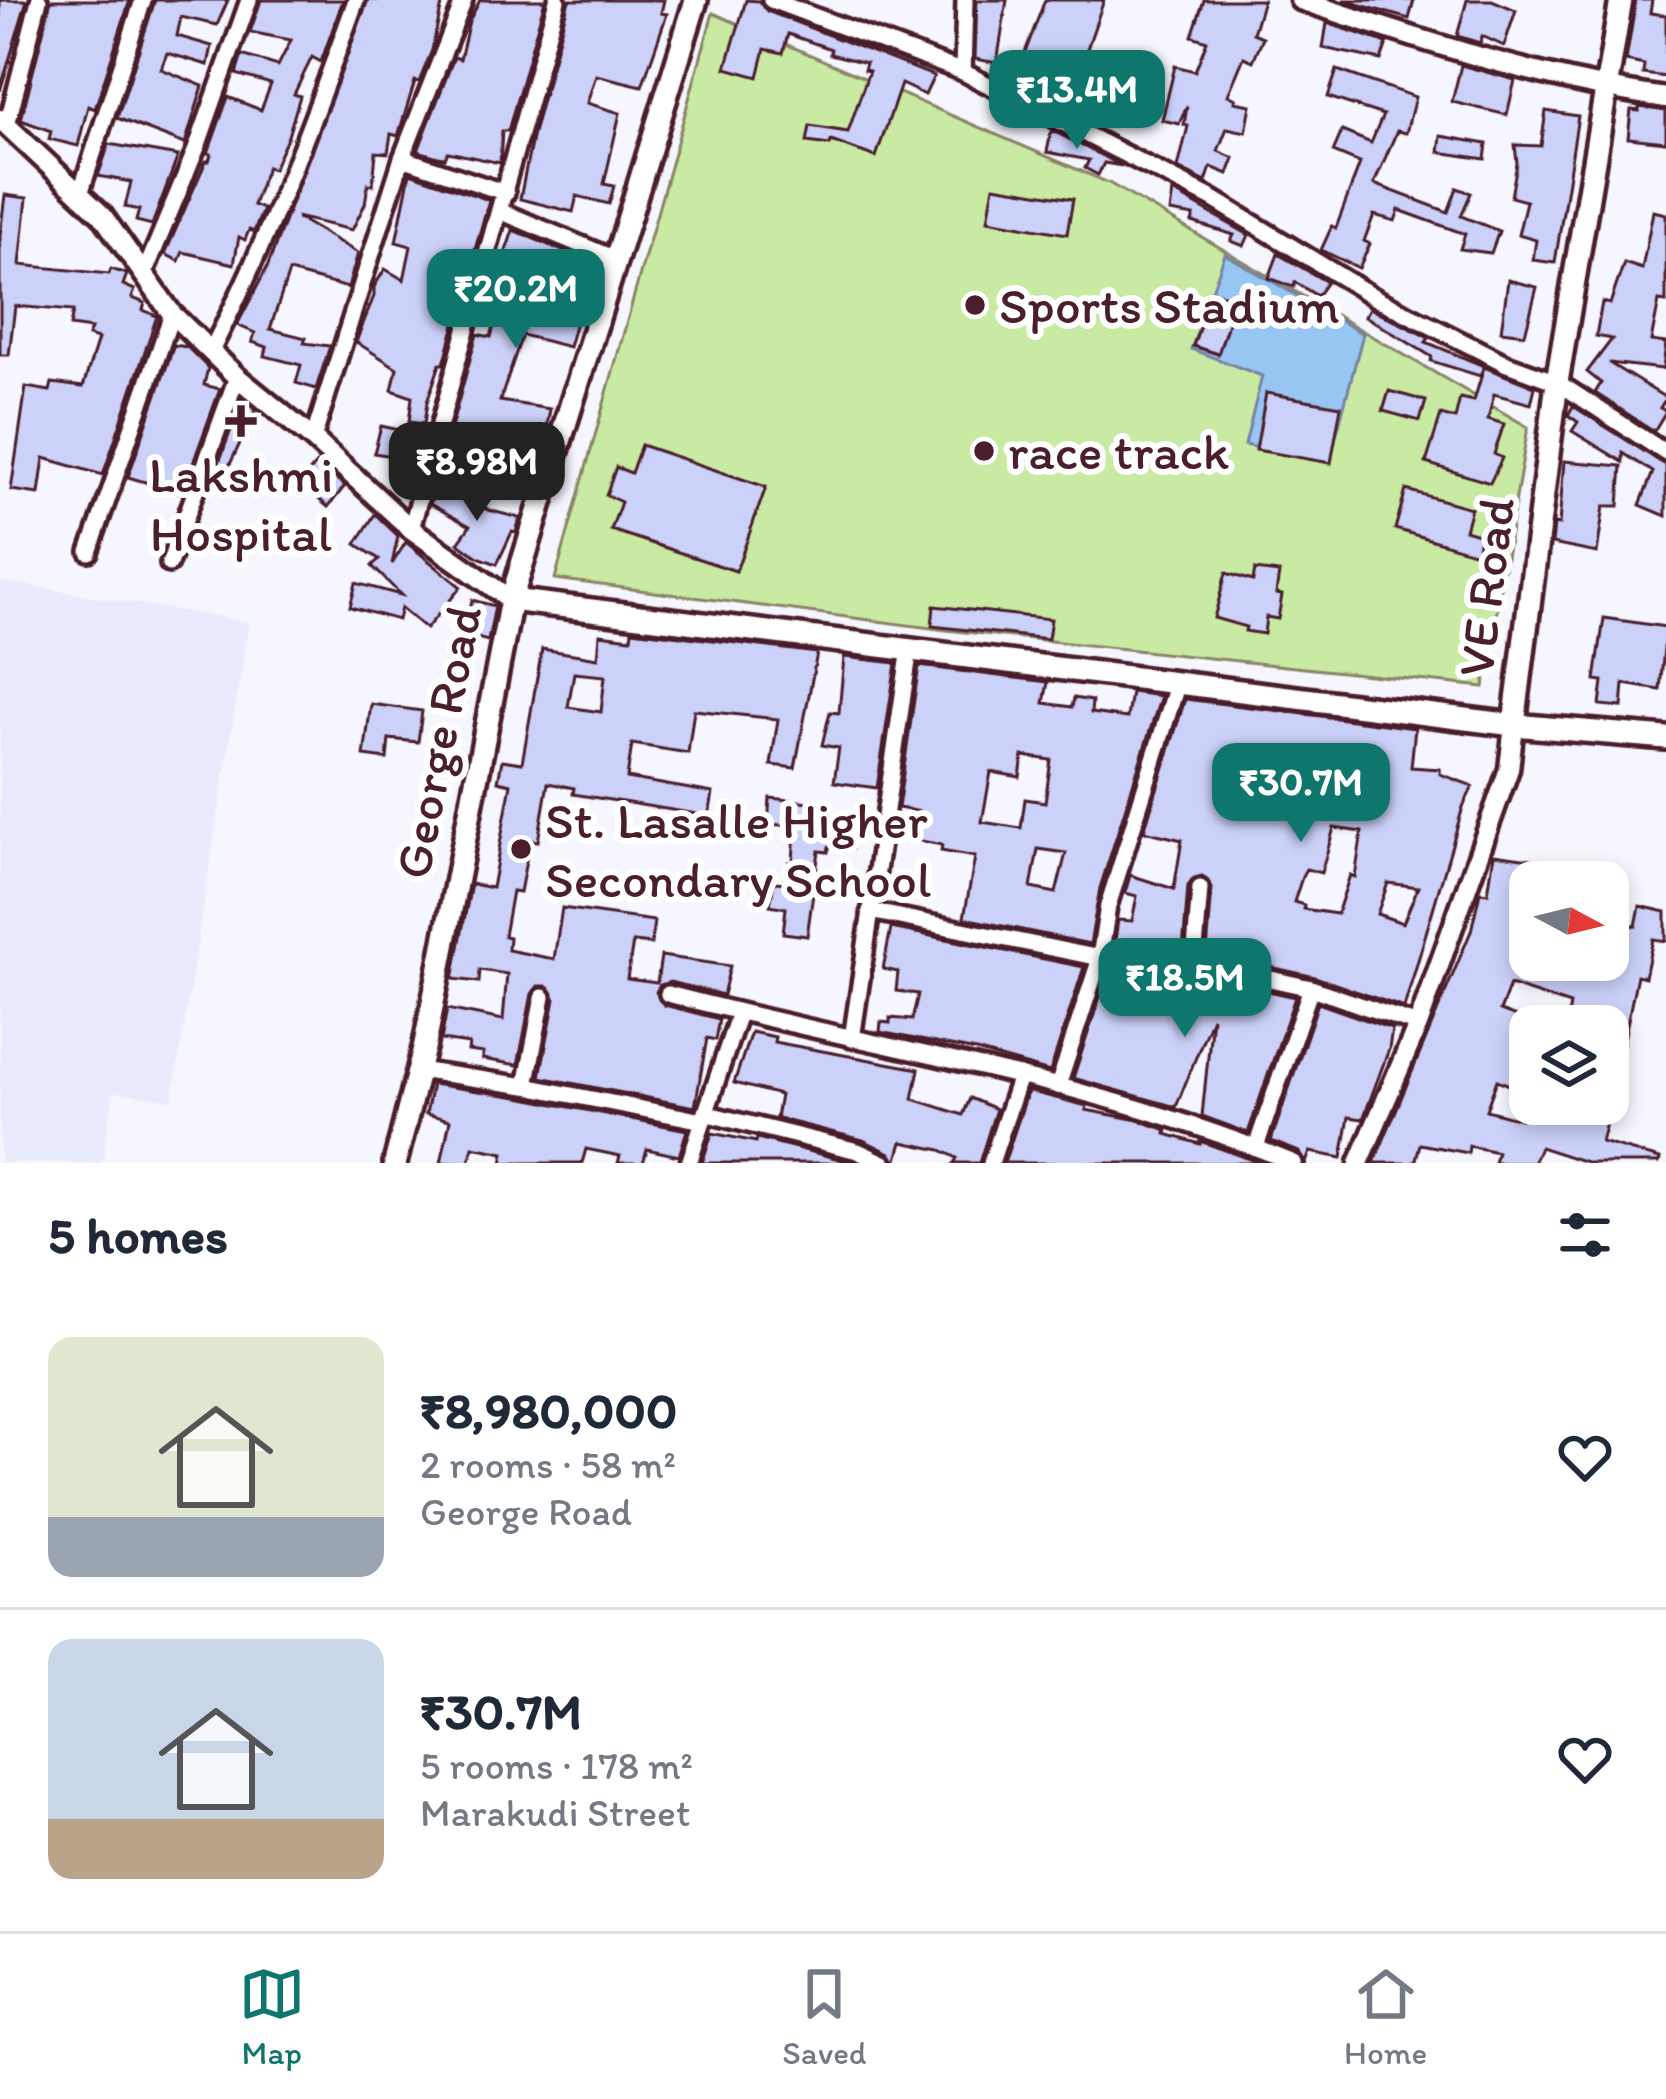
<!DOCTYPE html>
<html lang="en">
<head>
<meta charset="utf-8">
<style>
  body { margin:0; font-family:Itim,sans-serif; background:#f2f2f3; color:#1f2937; height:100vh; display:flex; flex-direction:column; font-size:45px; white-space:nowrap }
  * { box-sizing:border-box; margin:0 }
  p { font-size:39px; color:#747a83 }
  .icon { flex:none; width:66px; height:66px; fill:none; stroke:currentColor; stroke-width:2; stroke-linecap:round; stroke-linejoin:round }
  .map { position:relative; height:1163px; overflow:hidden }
  .panel { display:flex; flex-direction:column; background:#fff; flex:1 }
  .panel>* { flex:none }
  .needle { width:78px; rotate:97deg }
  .controls { position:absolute; left:1509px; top:861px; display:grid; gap:24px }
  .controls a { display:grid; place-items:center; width:120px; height:120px; border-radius:24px; background:#fff; box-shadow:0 6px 18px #0003; font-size:60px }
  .price { position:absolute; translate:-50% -102px; padding:0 27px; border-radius:24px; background:#0f766e; color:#fff; font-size:39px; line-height:78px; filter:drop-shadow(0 3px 6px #0008) }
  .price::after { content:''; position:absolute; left:50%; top:72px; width:36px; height:27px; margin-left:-18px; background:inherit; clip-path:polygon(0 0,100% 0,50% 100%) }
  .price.current { background:#222; color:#fff }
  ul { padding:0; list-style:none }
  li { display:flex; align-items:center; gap:36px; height:300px; padding:0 48px }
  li+li { border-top:3px solid #e0e1e3 }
  li span { display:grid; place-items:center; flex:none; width:336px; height:240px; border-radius:24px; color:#555 }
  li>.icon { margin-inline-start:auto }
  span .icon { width:144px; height:144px; fill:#fffc; stroke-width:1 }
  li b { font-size:51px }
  h2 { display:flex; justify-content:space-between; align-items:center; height:144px; padding:0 48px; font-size:51px }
  .tabs { display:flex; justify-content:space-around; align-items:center; height:168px; border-top:3px solid #e0e1e3; background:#fff; font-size:33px; color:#747a83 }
  .tabs a { display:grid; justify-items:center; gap:6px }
  .tabs .current { color:#0f766e }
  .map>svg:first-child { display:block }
  .built { fill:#e8ebfc }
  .green { fill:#c9eaa2; stroke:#8a8466; stroke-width:3 }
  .water { fill:#98c6f3; stroke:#7983a3; stroke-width:3 }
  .building { fill:#cbd1f9; stroke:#4a1f2b; stroke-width:3; fill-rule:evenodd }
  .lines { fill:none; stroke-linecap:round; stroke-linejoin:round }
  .minor-casing { stroke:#4a1f2b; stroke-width:24 }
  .tertiary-casing { stroke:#4a1f2b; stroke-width:27 }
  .secondary-casing { stroke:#4a1f2b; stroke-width:30 }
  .minor { stroke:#fff; stroke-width:15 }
  .tertiary { stroke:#fff; stroke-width:18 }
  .secondary { stroke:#fff; stroke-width:21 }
  .poi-dot { fill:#4a1f2b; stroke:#fff; stroke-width:4.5 }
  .labels { text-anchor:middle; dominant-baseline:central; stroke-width:12; stroke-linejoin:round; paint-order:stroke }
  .poi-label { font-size:51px; fill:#4a1f2b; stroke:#fff; text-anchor:start }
  .street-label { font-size:51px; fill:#4a1f2b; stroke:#fff }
</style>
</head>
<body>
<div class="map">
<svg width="1666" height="1163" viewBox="0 0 1666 1163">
  <rect width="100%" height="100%" fill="#f5f6fe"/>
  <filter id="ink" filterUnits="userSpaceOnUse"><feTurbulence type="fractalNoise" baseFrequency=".00833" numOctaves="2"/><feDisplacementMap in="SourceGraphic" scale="24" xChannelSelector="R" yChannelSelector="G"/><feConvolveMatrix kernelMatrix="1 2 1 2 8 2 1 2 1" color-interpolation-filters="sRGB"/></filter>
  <g filter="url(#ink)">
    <path class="built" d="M 0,581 L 249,622 L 172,1100 L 114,1092 L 102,1163 L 0,1163 Z"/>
    <path class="green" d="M 713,13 L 1109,183 L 1528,427 L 1484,687 L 946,630 L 555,579 Z"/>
    <path class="water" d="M 1225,254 L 1363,334 L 1329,463 L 1245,445 L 1262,376 L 1191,349 Z"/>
    <g class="building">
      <path d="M 0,0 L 27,0 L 0,91 Z"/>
      <path d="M 51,0 L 130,0 L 95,109 L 88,106 L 78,146 L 49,139 L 51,131 L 21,120 Z"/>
      <path d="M 155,0 L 228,0 L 217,25 L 181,17 L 177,36 L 212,46 L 208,65 L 167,53 L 161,69 L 203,86 L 185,144 L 117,118 Z"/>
      <path d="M 261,0 L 343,0 L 321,62 L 312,57 L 294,94 L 300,96 L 288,136 L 273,169 L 267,167 L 253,205 L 263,209 L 254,232 L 249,230 L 245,240 L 239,237 L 234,264 L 183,252 L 179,261 L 165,254 L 206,161 L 209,161 L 211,154 L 208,153 L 228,97 L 261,110 L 271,84 L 236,74 L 242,55 L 278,66 L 291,40 L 250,32 Z"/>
      <path d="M 368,0 L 443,0 L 432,50 L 419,82 L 415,81 L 398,136 L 391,134 L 388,153 L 376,152 L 373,185 L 368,184 L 365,204 L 352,230 L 296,217 L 358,253 L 348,288 L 289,272 L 270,329 L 306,338 L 304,343 L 330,346 L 316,389 L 296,383 L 301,365 L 265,356 L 267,347 L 252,342 L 255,333 L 237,325 L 267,268 Z"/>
      <path d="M 480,0 L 545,0 L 508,131 L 502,131 L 500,163 L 448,152 L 445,158 L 438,157 L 418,151 L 454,57 L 460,59 L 469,21 Z"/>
      <path d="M 569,0 L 664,0 L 661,13 L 667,14 L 642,86 L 596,75 L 587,103 L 620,113 L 604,184 L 614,186 L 609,204 L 577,196 L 573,212 L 520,199 L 533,133 Z"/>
      <path d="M 746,0 L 759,1 L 767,11 L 934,76 L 925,95 L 901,84 L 876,157 L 831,141 L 830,145 L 807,142 L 810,126 L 848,132 L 869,71 L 864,70 L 866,63 L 830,54 L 831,49 L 788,34 L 783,53 L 765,49 L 758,77 L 726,68 Z"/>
      <path d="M 977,0 L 1007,0 L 997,63 L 975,59 Z"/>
      <path d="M 1045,0 L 1104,0 L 1080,69 L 1110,83 L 1097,110 L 1058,92 L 1054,105 L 1013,84 Z"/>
      <path d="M 1204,0 L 1263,0 L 1253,33 L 1263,37 L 1253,61 L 1244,57 L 1228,95 L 1236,99 L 1235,102 L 1251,105 L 1246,132 L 1227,128 L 1218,151 L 1234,158 L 1228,174 L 1211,167 L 1206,182 L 1178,168 L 1188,126 L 1184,125 L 1187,106 L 1179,124 L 1162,120 L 1175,66 L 1195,71 L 1207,41 L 1192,36 Z"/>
      <path d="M 1343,0 L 1414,0 L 1409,19 Z"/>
      <path d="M 1467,0 L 1492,0 L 1516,10 L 1504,46 L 1482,36 L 1480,43 L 1457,36 Z"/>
      <path d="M 1636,0 L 1652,0 L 1650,13 L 1666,15 L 1666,77 L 1643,74 L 1644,65 L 1626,61 Z"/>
      <path d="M 1327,23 L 1387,43 L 1381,60 L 1323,48 Z"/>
      <path d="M 1461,65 L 1515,80 L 1507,115 L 1452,102 Z"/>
      <path d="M 1337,70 L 1415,97 L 1406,133 L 1397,131 L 1374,184 L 1448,212 L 1457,188 L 1471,193 L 1461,216 L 1499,231 L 1491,253 L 1460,249 L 1465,234 L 1399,210 L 1395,221 L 1374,215 L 1364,241 L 1370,244 L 1359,268 L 1321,250 L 1332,226 L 1336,228 L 1360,163 L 1333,152 L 1342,131 L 1371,143 L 1383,115 L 1328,97 Z"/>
      <path d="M 1639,107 L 1666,111 L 1666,142 L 1628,138 L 1631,110 L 1639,111 Z"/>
      <path d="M 1546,111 L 1578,116 L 1555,263 L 1533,260 L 1536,240 L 1518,235 L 1526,201 L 1511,197 L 1517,163 L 1515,145 L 1541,146 Z"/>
      <path d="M 1051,132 L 1057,133 L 1122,166 L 1104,163 L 1098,175 L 1085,168 L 1089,160 L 1047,152 Z"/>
      <path d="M 1441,136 L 1487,144 L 1485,159 L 1439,152 Z"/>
      <path d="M 109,144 L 178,156 L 152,225 L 136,221 L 139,210 L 125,207 L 131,182 L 98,176 Z"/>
      <path d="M 410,173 L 489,200 L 471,264 L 460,261 L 458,275 L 453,274 L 449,302 L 460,306 L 444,364 L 440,364 L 427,402 L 424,424 L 409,422 L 412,397 L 392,390 L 397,368 L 356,342 L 374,296 L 374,287 L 385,269 L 404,280 L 411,246 L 396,242 Z"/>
      <path d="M 994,186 L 1073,199 L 1067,234 L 988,220 Z"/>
      <path d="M 1173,192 L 1249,235 L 1244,246 L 1231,241 L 1234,235 L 1192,222 L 1194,216 L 1170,212 Z"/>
      <path d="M 5,195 L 27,198 L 20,265 L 109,274 L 111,269 L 127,274 L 123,285 L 135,290 L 132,298 L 145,303 L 143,310 L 157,316 L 103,475 L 44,458 L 39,494 L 11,490 L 26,387 L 50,391 L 52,383 L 83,387 L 98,339 L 88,336 L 91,329 L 70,326 L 73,311 L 15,306 L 9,355 L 0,355 L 0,235 Z"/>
      <path d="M 1653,211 L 1666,214 L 1666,302 L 1659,301 L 1651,341 L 1666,343 L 1663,369 L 1609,363 L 1666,398 L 1660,408 L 1666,411 L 1654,431 L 1595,393 L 1601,383 L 1587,372 L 1612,339 L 1596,336 L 1602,302 L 1610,304 L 1624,263 L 1642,269 Z"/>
      <path d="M 513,230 L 587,261 L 581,292 L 584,293 L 569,347 L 522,335 L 500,401 L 550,409 L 546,433 L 533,470 L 459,445 L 456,466 L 441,464 L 477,334 L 491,337 L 501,297 L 492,294 Z"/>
      <path d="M 1278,254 L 1327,282 L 1317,296 L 1295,282 L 1294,287 L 1269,278 Z"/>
      <path d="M 1508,280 L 1537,287 L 1525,334 L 1501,331 Z"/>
      <path d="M 1212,291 L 1236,299 L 1218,354 L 1193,346 Z"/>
      <path d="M 1370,308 L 1429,338 L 1426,342 L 1484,366 L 1480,376 L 1431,361 L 1432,357 L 1365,316 Z"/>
      <path d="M 174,345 L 187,347 L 208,368 L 204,385 L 220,389 L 182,493 L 128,477 Z"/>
      <path d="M 1484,367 L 1535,387 L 1531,404 L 1494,394 L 1488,419 L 1504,424 L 1494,454 L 1502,458 L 1490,483 L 1426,463 L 1441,415 L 1455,419 L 1460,398 L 1474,401 Z"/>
      <path d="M 1389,391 L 1426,401 L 1420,421 L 1383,411 Z"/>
      <path d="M 1266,393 L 1341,406 L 1331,463 L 1256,450 Z"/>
      <path d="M 242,399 L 256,410 L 220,485 L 212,482 Z"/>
      <path d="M 1573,406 L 1666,465 L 1666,516 L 1640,505 L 1653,472 L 1623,453 L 1623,462 L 1572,431 L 1578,422 L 1568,415 Z"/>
      <path d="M 381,426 L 417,434 L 411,459 L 374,453 Z"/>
      <path d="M 641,445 L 766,487 L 736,571 L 611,530 L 621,502 L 606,495 L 616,467 L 631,473 Z"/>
      <path d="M 1564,461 L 1622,466 L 1619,506 L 1604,506 L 1597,553 L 1552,544 L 1554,524 L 1559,525 Z"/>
      <path d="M 317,463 L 345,486 L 328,507 L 300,483 Z"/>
      <path d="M 438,482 L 488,510 L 520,518 L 516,533 L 512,532 L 497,564 L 478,557 L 458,543 L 470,526 L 430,504 Z"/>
      <path d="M 1406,490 L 1471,508 L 1465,530 L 1481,535 L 1476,553 L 1395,529 Z"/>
      <path d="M 375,514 L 398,536 L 392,564 L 406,542 L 461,587 L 426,629 L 401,608 L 398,620 L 350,607 L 356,583 L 401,595 L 372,566 L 379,559 L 356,544 Z"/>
      <path d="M 1255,570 L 1279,573 L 1276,594 L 1282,595 L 1278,619 L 1266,617 L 1264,634 L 1245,631 L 1246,627 L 1214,618 L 1226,573 L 1253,581 Z"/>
      <path d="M 472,600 L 495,606 L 488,641 L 464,635 Z"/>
      <path d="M 934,606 L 1051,619 L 1048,639 L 932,626 Z"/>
      <path d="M 1604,618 L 1666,627 L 1660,690 L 1624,684 L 1622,707 L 1600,705 L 1603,681 L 1595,680 Z"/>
      <path d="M 632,630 L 817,653 L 795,768 L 771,765 L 778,719 L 694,710 L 688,753 L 632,744 L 627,778 L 713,793 L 709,816 L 573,794 L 574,788 L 548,783 L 538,841 L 530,840 L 520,892 L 512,891 L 504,936 L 509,937 L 508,950 L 554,959 L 562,908 L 654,921 L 651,944 L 633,942 L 627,979 L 657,983 L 661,956 L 730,966 L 723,995 L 670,982 L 660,985 L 656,992 L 664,1005 L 719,1019 L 715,1040 L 707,1038 L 695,1107 L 540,1077 L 555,999 L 546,986 L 538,986 L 532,994 L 518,1065 L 482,1059 L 483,1053 L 468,1051 L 469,1044 L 441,1040 L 447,1009 L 503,1020 L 507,974 L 480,970 L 479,982 L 453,979 L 471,884 L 492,888 L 511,784 L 498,781 L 502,760 L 522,763 L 542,649 L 598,658 L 600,634 L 631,638 ZM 574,673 L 605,676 L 601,712 L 568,707 Z"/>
      <path d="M 844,657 L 896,663 L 877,788 L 834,782 L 839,748 L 822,745 L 830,712 L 839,713 Z"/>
      <path d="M 919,666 L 1048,682 L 1044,703 L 1072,707 L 1074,698 L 1092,701 L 1091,713 L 1127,718 L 1131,692 L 1161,696 L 1100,888 L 1090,944 L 964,918 L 975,857 L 941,851 L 942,845 L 916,840 L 921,812 L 898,808 ZM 1023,756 L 1051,760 L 1045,802 L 1025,799 L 1021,828 L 982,822 L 991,772 L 1020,777 ZM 1038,849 L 1066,853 L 1056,893 L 1031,888 Z"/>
      <path d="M 1185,699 L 1415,728 L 1411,767 L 1440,769 L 1440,774 L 1473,786 L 1463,807 L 1404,1008 L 1315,977 L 1207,953 L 1212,888 L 1202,876 L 1194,878 L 1188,886 L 1183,950 L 1114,947 L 1118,920 L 1132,921 L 1137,896 L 1125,893 L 1130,875 L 1174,889 L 1182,840 L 1144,831 ZM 1334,828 L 1362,832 L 1355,877 L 1350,875 L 1337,914 L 1303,909 L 1304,905 L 1294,902 L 1303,874 L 1306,869 L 1321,873 ZM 1388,883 L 1418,887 L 1403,923 L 1377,914 Z"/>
      <path d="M 371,704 L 422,711 L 418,742 L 389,739 L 387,759 L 364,756 Z"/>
      <path d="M 770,798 L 831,804 L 828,827 L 853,829 L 852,849 L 829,847 L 828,852 L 819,851 L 807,936 L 783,933 L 786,908 L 770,905 L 774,882 L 786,883 L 789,862 L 793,863 L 795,826 L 768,824 Z"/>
      <path d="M 1494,854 L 1581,866 L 1579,882 L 1530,882 L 1530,960 L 1574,960 L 1597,968 L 1599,960 L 1608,960 L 1608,920 L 1636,926 L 1640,906 L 1666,912 L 1666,941 L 1653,939 L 1645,977 L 1637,975 L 1615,1085 L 1608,1084 L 1608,1026 L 1566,1026 L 1570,1005 L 1510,985 L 1500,1011 L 1532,1023 L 1530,1093 L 1497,1080 L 1486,1110 L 1520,1119 L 1525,1104 L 1611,1104 L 1601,1142 L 1660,1159 L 1659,1163 L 1589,1163 L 1540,1147 L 1533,1163 L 1494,1163 L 1497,1152 L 1469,1146 L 1468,1153 L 1420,1144 L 1415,1163 L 1374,1163 L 1471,931 L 1480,892 L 1488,893 Z"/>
      <path d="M 891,928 L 1084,967 L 1050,1072 L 976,1051 L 880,1032 L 881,1022 L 890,1023 L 890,1018 L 912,1020 L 918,994 L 896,991 L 898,972 L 883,969 Z"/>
      <path d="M 1109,970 L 1192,974 L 1295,997 L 1248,1133 L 1202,1116 L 1212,1017 L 1176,1107 L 1073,1078 Z"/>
      <path d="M 1318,1003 L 1392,1029 L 1389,1049 L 1363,1119 L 1349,1117 L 1342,1158 L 1310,1152 L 1306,1163 L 1299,1152 L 1271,1141 Z"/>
      <path d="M 751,1032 L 775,1037 L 774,1042 L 919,1069 L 913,1099 L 963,1115 L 970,1098 L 996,1109 L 979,1163 L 954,1163 L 957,1158 L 941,1150 L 902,1142 L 896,1163 L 890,1153 L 863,1140 L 776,1118 L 780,1095 L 734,1083 Z"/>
      <path d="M 432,1084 L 524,1098 L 687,1130 L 679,1156 L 647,1149 L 643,1163 L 618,1163 L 620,1156 L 586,1149 L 582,1163 L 502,1163 L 504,1153 L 473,1147 L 469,1163 L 441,1163 L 450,1120 L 426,1114 Z"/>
      <path d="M 1028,1091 L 1087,1106 L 1086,1110 L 1138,1120 L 1167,1130 L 1166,1134 L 1200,1144 L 1200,1141 L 1261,1163 L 1004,1163 Z"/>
      <path d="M 712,1133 L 756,1142 L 757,1138 L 855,1163 L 702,1163 Z"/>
    </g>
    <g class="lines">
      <g class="minor-casing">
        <g id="minor">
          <path d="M 771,0 L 963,72 L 1213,199 L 1376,298 L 1507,364 L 1557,382 L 1666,453"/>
          <path d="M 963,72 L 965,0"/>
          <path d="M 7,125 L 39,0"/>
          <path d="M 402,158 L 506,193"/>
          <path d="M 80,194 L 143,0"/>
          <path d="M 500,211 L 617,260"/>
          <path d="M 145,272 L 197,147 L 249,0"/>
          <path d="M 212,349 C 269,238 314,118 356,0"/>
          <path d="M 313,439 L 402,158 L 464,0"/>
          <path d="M 411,529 L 557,0"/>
          <path d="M 89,552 L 172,314"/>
          <path d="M 169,564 L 237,377"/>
          <path d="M 870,911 L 1100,958 L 1194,962 L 1311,988 L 1418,1025"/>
          <path d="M 1194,962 L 1200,888"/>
          <path d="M 668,994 C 876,1049 1094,1079 1294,1163"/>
          <path d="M 852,1039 L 910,648"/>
          <path d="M 418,1070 L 526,1086 L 703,1121"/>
          <path d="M 526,1086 L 543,997"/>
          <path d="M 1058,1086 L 1100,958 L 1108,906 L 1178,682"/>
          <path d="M 708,1114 L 858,1151 L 884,1163"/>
          <path d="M 1256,1147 L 1311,988"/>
          <path d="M 689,1163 L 739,1013"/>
          <path d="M 991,1163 L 1020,1076"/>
        </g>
      </g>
      <g class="tertiary-casing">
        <g id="tertiary">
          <path d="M 1300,0 C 1420,40 1541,80 1666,98"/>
          <path d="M 0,119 L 102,215 L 172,314 L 237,377 L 313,439 L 411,529 L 511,600"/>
          <path d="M 1359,1163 L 1418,1025 L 1509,769 L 1514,725"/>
        </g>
      </g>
      <g class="secondary-casing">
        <g id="secondary">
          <path d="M 511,600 L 1514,725 L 1666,738"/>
          <path d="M 1514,725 L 1557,382 L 1621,0"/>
          <path d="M 395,1163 L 425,1044 L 511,600 L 696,0"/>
        </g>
      </g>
      <use href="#minor" class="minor"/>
      <use href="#tertiary" class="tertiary"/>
      <use href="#secondary" class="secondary"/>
    </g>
  </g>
  <g class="poi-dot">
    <circle cx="975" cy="305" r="12"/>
    <path d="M235 403h12v12h12v12h-12v12h-12v-12h-12v-12h12z"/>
    <circle cx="984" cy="451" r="12"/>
    <circle cx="521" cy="849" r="12"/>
  </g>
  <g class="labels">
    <g class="poi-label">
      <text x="999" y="305">Sports Stadium</text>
      <text x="1008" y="451">race track</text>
      <text x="241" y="474" text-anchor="middle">Lakshmi<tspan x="241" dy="59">Hospital</tspan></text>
      <text x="545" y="820">St. Lasalle Higher<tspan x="545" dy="59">Secondary School</tspan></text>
    </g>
    <g class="street-label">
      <text transform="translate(1486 587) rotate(-83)">VE Road</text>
      <text transform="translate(438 742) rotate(-79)">George Road</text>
    </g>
  </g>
</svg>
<div class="controls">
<a><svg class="needle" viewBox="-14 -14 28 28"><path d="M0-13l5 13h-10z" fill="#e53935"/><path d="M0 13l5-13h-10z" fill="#747a83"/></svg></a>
<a><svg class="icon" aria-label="layers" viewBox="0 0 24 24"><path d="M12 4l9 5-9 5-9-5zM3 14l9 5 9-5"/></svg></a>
</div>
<b class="price" style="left:1077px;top:152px">₹13.4M</b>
<b class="price" style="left:516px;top:351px">₹20.2M</b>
<b class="price current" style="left:477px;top:524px">₹8.98M</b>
<b class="price" style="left:1301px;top:845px">₹30.7M</b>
<b class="price" style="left:1185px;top:1040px">₹18.5M</b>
</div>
<section class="panel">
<h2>5 homes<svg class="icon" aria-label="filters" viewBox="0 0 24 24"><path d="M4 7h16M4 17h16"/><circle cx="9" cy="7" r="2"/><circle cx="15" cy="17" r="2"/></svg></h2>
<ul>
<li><span style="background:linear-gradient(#dfe7d0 75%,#9aa5b1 0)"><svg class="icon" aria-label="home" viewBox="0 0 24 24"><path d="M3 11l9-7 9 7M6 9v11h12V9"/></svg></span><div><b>₹8,980,000</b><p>2 rooms · 58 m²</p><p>George Road</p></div><svg class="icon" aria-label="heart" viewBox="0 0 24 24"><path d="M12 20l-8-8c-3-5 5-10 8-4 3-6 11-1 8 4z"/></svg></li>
<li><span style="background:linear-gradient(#c9d6e8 75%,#b9a48a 0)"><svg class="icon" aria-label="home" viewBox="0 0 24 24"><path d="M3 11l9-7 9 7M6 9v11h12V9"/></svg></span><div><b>₹30.7M</b><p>5 rooms · 178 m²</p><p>Marakudi Street</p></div><svg class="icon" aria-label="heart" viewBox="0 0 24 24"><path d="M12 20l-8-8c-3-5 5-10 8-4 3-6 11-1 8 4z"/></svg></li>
</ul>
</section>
<nav class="tabs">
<a class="current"><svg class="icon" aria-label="map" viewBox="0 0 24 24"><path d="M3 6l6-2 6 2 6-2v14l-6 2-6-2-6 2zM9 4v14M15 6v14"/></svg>Map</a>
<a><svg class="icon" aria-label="saved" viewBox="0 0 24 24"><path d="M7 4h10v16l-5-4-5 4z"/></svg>Saved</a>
<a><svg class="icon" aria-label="home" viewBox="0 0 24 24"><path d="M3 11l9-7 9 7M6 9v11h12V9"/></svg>Home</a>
</nav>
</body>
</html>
